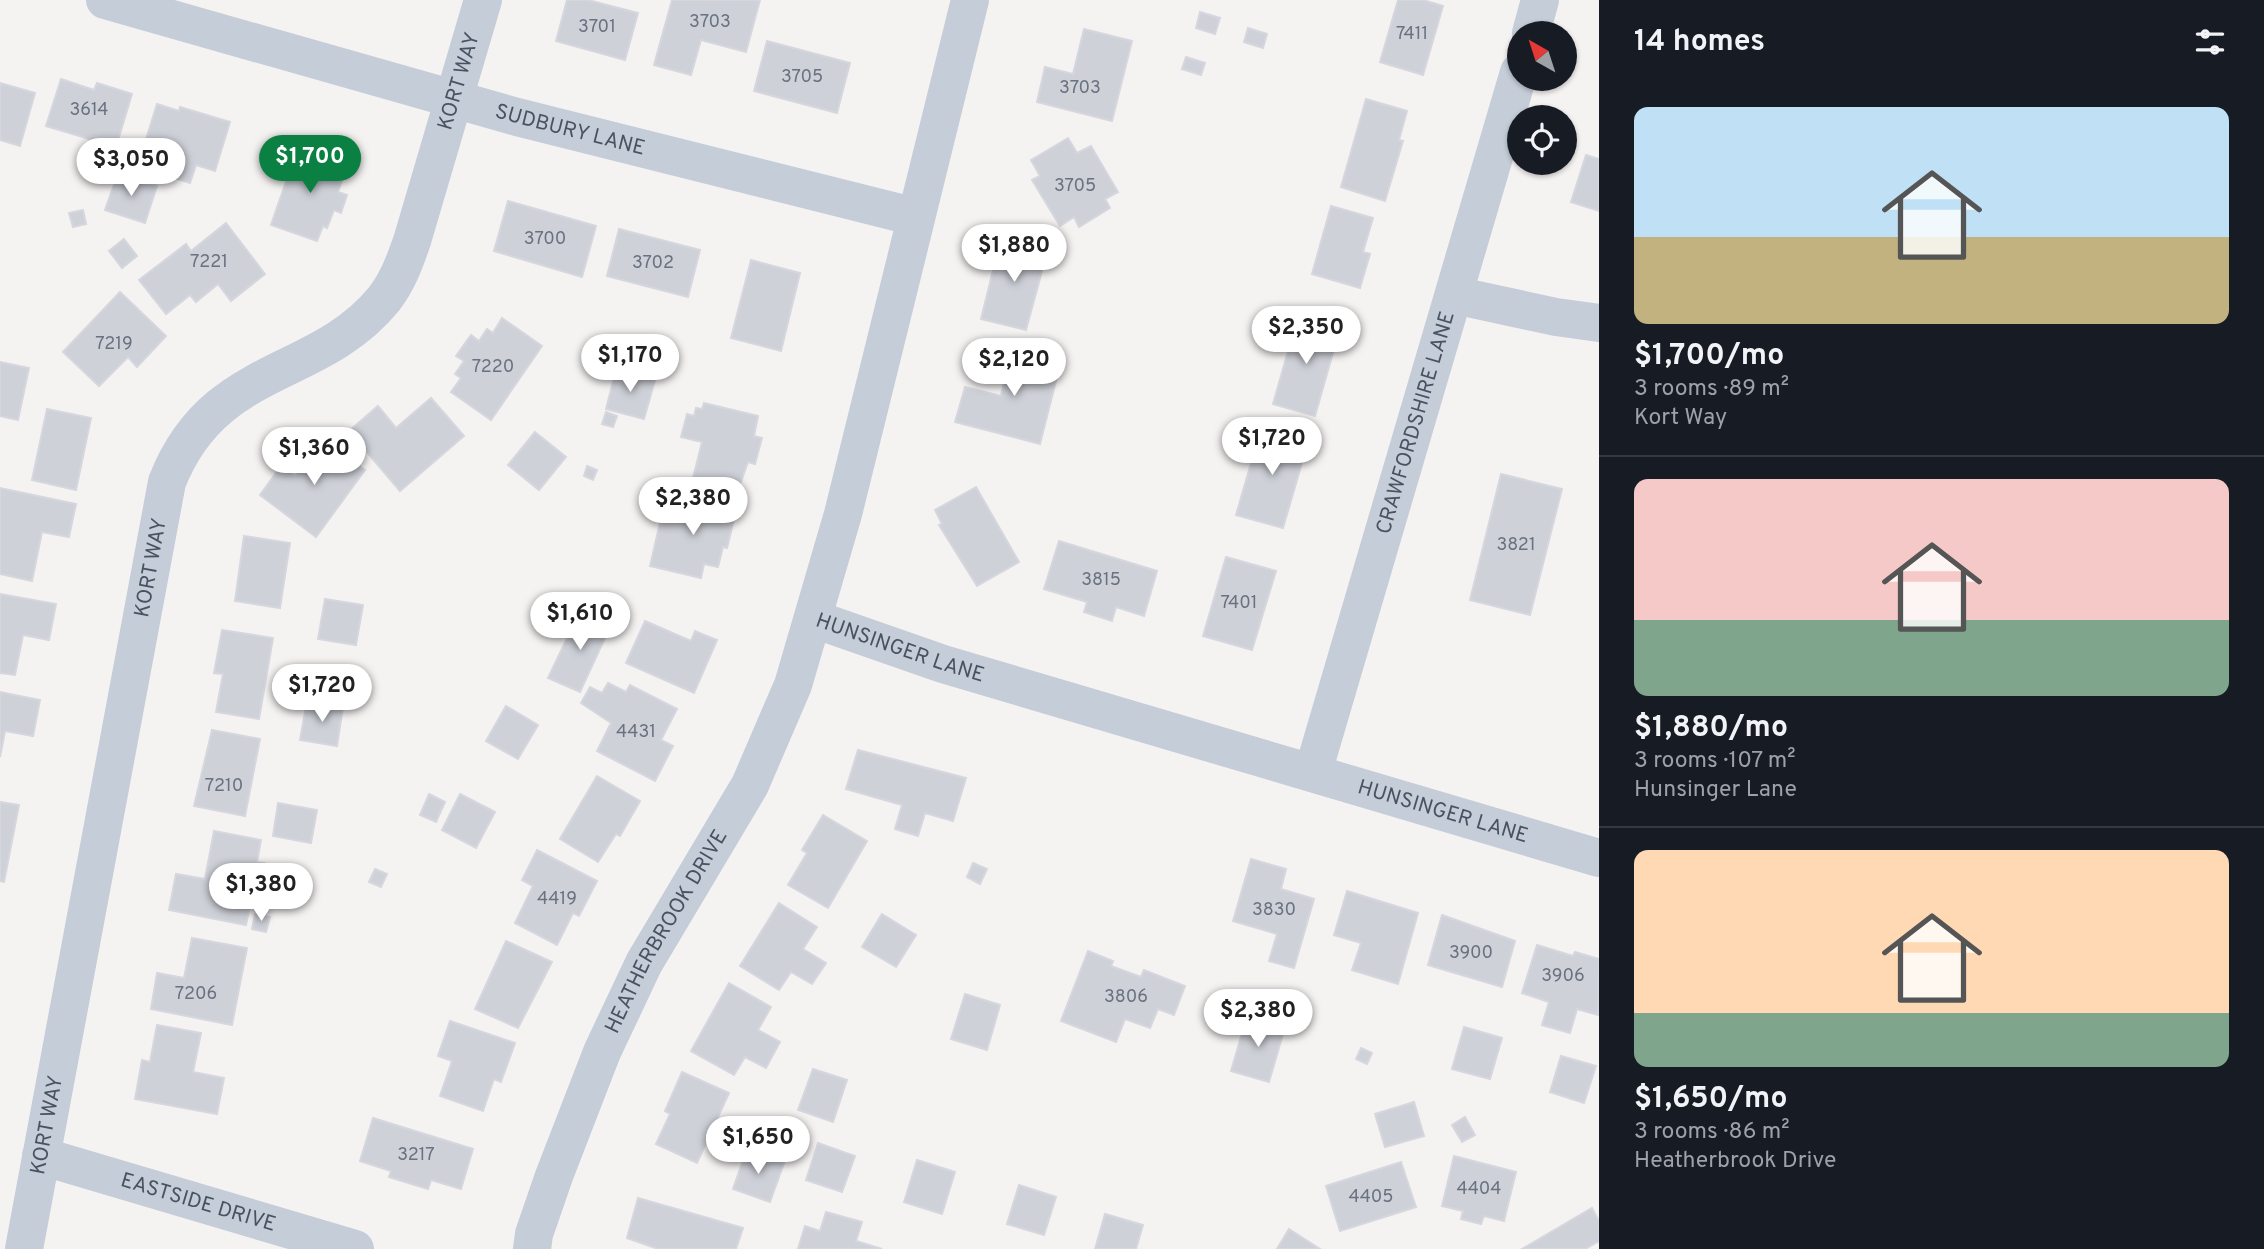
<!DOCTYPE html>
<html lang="en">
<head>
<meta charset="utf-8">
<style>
  body { margin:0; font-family:Overpass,sans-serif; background:#20242c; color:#f1f3f6; height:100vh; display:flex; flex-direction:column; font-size:26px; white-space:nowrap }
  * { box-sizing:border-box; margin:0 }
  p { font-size:23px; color:#9ea1a6 }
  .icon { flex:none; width:38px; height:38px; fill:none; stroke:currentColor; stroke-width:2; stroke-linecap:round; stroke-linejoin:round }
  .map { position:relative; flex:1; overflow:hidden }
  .details { display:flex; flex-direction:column; background:#171b24; width:665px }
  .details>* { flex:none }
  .needle { width:46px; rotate:321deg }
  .buttons { position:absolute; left:1507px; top:21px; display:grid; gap:14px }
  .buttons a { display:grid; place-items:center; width:70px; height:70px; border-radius:50%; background:#171b24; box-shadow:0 2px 5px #0004; font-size:35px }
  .price { position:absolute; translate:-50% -60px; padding:0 16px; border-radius:24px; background:#fff; color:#222; font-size:23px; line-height:46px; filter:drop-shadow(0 2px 4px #0008) }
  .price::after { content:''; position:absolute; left:50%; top:42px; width:21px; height:16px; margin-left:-10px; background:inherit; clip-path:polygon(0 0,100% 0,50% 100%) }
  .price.on { background:#0b8043; color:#fff }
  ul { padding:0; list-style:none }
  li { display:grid; align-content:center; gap:14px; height:371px; padding:0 35px }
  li+li { border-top:2px solid #363941 }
  li span { display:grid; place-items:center; height:217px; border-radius:14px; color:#555 }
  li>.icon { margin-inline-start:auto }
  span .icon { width:126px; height:126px; fill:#fffc; stroke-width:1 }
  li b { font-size:30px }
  h2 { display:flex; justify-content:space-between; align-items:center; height:84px; padding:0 35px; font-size:30px }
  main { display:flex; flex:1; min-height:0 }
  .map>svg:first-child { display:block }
  .building { fill:#ced1d8; stroke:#d6d7de; stroke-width:2 }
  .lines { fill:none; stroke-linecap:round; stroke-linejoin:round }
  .minor { stroke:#c5cdd8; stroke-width:38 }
  .labels { text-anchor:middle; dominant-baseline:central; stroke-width:5; stroke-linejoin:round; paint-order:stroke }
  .number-label { font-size:18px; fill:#6a7280 }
  .street-label { font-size:21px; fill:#485362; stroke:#fff }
</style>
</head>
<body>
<main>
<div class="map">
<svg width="1599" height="1249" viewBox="0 0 1599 1249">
  <rect width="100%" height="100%" fill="#f5f2f2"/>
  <g class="building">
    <path d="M 567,0 L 588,0 L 638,13 L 625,60 L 556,41 Z"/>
    <path d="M 672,0 L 760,0 L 746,52 L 701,40 L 691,75 L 654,65 Z"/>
    <path d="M 1398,0 L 1423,0 L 1443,6 L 1423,75 L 1380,62 Z"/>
    <path d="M 1200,12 L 1220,18 L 1215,34 L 1196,28 Z"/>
    <path d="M 1248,28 L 1267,34 L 1263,48 L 1244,42 Z"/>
    <path d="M 1084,29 L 1132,41 L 1112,121 L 1037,102 L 1045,67 L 1073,74 Z"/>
    <path d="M 767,41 L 850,63 L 837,113 L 754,91 Z"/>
    <path d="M 1186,57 L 1205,63 L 1201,75 L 1182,69 Z"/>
    <path d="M 61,79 L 94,90 L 97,83 L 132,94 L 116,147 L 46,126 Z"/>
    <path d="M 0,83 L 35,93 L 20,146 L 0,140 Z"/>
    <path d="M 1366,99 L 1407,111 L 1399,140 L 1403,141 L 1385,201 L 1341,187 Z"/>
    <path d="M 157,104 L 179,111 L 180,107 L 230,122 L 215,171 L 196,165 L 190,183 L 159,173 L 165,155 L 143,149 Z"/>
    <path d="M 1068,138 L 1077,153 L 1091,146 L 1118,192 L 1105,199 L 1110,208 L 1079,227 L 1074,217 L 1060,226 L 1032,180 L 1040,176 L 1031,160 Z"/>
    <path d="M 298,147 L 342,162 L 337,175 L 343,178 L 338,192 L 347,195 L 341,213 L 334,210 L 327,228 L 323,226 L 317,241 L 271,225 Z"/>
    <path d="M 1586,155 L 1599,159 L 1599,211 L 1571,202 Z"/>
    <path d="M 118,173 L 157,186 L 145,223 L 105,210 Z"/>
    <path d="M 508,201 L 596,226 L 582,277 L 494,251 Z"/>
    <path d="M 1331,206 L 1373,218 L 1363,252 L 1370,254 L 1360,288 L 1312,274 Z"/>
    <path d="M 83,210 L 86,224 L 73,227 L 69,213 Z"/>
    <path d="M 226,223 L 265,274 L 231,301 L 218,284 L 196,302 L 190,295 L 166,314 L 139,280 L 186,244 L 191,251 Z"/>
    <path d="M 619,229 L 700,250 L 688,297 L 607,276 Z"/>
    <path d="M 1001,238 L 1048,249 L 1026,330 L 981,319 Z"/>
    <path d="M 124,239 L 137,256 L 122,268 L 109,251 Z"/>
    <path d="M 751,260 L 800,273 L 781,351 L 731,338 Z"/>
    <path d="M 120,292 L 166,336 L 137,367 L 128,357 L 99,386 L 63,352 Z"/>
    <path d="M 1298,316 L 1340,328 L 1315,416 L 1273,404 Z"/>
    <path d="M 502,318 L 542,346 L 491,420 L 451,392 L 461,378 L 455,374 L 464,361 L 456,356 L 471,335 L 479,341 L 487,329 L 493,333 Z"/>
    <path d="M 1006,347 L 1061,361 L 1040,444 L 955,422 L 965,387 L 1001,396 L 1005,378 L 999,376 Z"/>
    <path d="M 0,362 L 29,368 L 18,420 L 0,416 Z"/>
    <path d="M 616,370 L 655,380 L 644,419 L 606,409 Z"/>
    <path d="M 431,398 L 464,436 L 400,491 L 349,431 L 378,406 L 396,428 Z"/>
    <path d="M 704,403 L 758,416 L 754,436 L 762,438 L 755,464 L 748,462 L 737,493 L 692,482 L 702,442 L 681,437 L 687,414 L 694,416 L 696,408 L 702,409 Z"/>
    <path d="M 47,409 L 91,418 L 76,490 L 32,480 Z"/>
    <path d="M 606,412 L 617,416 L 613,427 L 602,424 Z"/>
    <path d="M 1262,425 L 1309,439 L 1283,528 L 1236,515 Z"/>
    <path d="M 535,432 L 566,457 L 539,490 L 508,465 Z"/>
    <path d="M 322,439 L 365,470 L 316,537 L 260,495 L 281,466 L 295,476 L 299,471 L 293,467 L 308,447 L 313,451 Z"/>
    <path d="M 587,466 L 597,470 L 593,480 L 584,476 Z"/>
    <path d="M 1501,474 L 1562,489 L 1530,615 L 1470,600 Z"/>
    <path d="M 976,487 L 1019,562 L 977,586 L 939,525 L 942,524 L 935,510 Z"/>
    <path d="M 0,488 L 76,504 L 69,537 L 42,532 L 32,581 L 0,574 Z"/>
    <path d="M 699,498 L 737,507 L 727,548 L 723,547 L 718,567 L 704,564 L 701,578 L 650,566 L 664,505 L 696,512 Z"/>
    <path d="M 244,536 L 290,543 L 280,608 L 235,601 Z"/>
    <path d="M 1059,541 L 1157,571 L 1144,616 L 1116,607 L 1112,621 L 1084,612 L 1087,602 L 1044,589 Z"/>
    <path d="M 1226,557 L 1276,571 L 1252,650 L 1203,636 Z"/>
    <path d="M 0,594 L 56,604 L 49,640 L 23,635 L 15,675 L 0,673 Z"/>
    <path d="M 325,599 L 363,605 L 356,645 L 318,639 Z"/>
    <path d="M 580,611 L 611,625 L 580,692 L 548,678 Z"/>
    <path d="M 645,621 L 691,641 L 695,631 L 717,640 L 694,693 L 626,663 Z"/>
    <path d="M 222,630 L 273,638 L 259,719 L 216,712 L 223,674 L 214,673 Z"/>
    <path d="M 608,683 L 626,692 L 630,685 L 677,709 L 661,740 L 673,746 L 655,781 L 597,751 L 611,723 L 581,703 L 590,687 L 602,693 Z"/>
    <path d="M 0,692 L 40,700 L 33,736 L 5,731 L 0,757 Z"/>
    <path d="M 307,701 L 343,707 L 337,746 L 300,740 Z"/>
    <path d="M 506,706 L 538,725 L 518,759 L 486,741 Z"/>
    <path d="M 212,730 L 260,739 L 245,816 L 194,806 Z"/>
    <path d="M 858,750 L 966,778 L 953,821 L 925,813 L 918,836 L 895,829 L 902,805 L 846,789 Z"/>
    <path d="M 597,776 L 640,801 L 620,836 L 616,834 L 598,862 L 560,839 Z"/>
    <path d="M 429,794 L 445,802 L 436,822 L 420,815 Z"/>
    <path d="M 460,794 L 495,812 L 476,848 L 442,830 Z"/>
    <path d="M 0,802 L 19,805 L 4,882 L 0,881 Z"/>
    <path d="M 278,803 L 317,810 L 311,843 L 273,836 Z"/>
    <path d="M 823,815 L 867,841 L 828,908 L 788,885 L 807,853 L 802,850 Z"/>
    <path d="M 214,831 L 261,840 L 257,862 L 265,863 L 263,874 L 279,877 L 275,901 L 252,896 L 246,925 L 169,910 L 176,874 L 205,879 Z"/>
    <path d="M 537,850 L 597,881 L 579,916 L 573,913 L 557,945 L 515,923 L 533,886 L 522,880 Z"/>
    <path d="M 1251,859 L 1286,869 L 1281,889 L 1314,899 L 1294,968 L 1269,961 L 1277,934 L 1233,921 Z"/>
    <path d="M 973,863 L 987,869 L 980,884 L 967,877 Z"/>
    <path d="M 375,869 L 387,874 L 381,887 L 369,882 Z"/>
    <path d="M 1347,891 L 1418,913 L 1398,984 L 1352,970 L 1361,943 L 1334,935 Z"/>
    <path d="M 779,903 L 817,927 L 803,949 L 826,963 L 812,984 L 791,972 L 779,990 L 740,966 Z"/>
    <path d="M 255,914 L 270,917 L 266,932 L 252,929 Z"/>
    <path d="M 882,914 L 916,935 L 896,967 L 862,947 Z"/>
    <path d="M 1442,915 L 1515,941 L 1502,987 L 1428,965 Z"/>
    <path d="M 192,938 L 247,948 L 232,1025 L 151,1009 L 157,973 L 184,978 Z"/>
    <path d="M 506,941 L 552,962 L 518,1028 L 475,1009 Z"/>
    <path d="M 1537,945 L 1573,956 L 1575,952 L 1599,959 L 1598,1015 L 1577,1009 L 1570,1033 L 1542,1025 L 1549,1002 L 1522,993 Z"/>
    <path d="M 1088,951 L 1113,961 L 1111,966 L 1141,977 L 1144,970 L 1185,986 L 1174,1015 L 1158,1009 L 1150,1028 L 1125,1019 L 1116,1042 L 1061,1021 Z"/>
    <path d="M 729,983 L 771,1007 L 758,1030 L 780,1042 L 766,1068 L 745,1057 L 734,1075 L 691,1051 Z"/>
    <path d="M 965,994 L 1000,1005 L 987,1050 L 951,1039 Z"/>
    <path d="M 1247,1016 L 1285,1027 L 1269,1082 L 1231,1071 Z"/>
    <path d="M 450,1021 L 515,1043 L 501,1082 L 494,1079 L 483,1111 L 440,1096 L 452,1061 L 438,1056 Z"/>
    <path d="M 157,1025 L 201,1033 L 193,1072 L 224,1078 L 217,1114 L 135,1099 L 142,1060 L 150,1062 Z"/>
    <path d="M 1464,1027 L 1502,1038 L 1490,1079 L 1452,1069 Z"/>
    <path d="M 1361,1048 L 1372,1053 L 1367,1064 L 1356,1059 Z"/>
    <path d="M 1561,1056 L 1596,1066 L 1584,1103 L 1550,1092 Z"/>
    <path d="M 813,1069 L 847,1080 L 833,1122 L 798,1110 Z"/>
    <path d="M 682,1072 L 729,1093 L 697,1163 L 656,1144 L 670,1114 L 665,1111 Z"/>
    <path d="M 1414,1102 L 1424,1136 L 1385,1147 L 1375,1114 Z"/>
    <path d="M 1465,1117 L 1475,1135 L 1462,1142 L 1452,1125 Z"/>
    <path d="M 373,1118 L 473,1149 L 461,1189 L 431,1180 L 428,1189 L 389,1177 L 391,1171 L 360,1161 Z"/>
    <path d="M 818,1143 L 855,1156 L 842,1192 L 806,1180 Z"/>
    <path d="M 747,1149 L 784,1163 L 770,1202 L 733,1189 Z"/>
    <path d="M 1454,1156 L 1516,1172 L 1504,1221 L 1484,1216 L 1481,1224 L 1461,1219 L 1463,1211 L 1442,1206 Z"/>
    <path d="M 917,1160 L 955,1172 L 942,1214 L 904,1202 Z"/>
    <path d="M 1401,1162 L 1416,1207 L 1340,1231 L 1326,1186 Z"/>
    <path d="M 1019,1185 L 1056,1197 L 1044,1235 L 1007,1224 Z"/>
    <path d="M 638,1198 L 743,1228 L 736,1249 L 658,1249 L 627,1238 Z"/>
    <path d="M 1592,1208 L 1599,1221 L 1599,1241 L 1585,1249 L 1522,1249 Z"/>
    <path d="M 826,1212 L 862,1222 L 856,1241 L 882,1249 L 798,1249 L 805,1226 L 820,1231 Z"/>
    <path d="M 1105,1214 L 1143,1225 L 1136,1249 L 1095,1249 Z"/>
    <path d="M 1289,1229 L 1320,1249 L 1277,1249 Z"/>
  </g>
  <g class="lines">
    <g class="minor">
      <path id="s1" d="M 105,0 L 517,117 L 916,217"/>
      <path d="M 1531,33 L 1540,0"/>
      <path d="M 1454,295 L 1556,317 L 1599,323"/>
      <path id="s2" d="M 814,619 L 943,664 L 1599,858"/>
      <path id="s3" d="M 1313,772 L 1519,72"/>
      <path id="s4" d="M 41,1156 L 355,1249"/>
      <path id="s5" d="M 24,1249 L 167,482 C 214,362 317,381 384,299 C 398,281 405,261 412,241 L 483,0"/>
      <path id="s6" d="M 532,1249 L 534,1234 L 554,1176 L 602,1052 L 644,963 L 750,785 L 793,685 L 843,514 L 970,0"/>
    </g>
  </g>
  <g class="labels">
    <g class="number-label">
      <text x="710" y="22">3703</text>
      <text x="597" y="27">3701</text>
      <text x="1412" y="34">7411</text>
      <text x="802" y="77">3705</text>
      <text x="1080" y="88">3703</text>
      <text x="89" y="110">3614</text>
      <text x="1075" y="186">3705</text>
      <text x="545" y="239">3700</text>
      <text x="209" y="262">7221</text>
      <text x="653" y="263">3702</text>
      <text x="114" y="344">7219</text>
      <text x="493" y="367">7220</text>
      <text x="1516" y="545">3821</text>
      <text x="1101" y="580">3815</text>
      <text x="1239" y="603">7401</text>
      <text x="636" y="732">4431</text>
      <text x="224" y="786">7210</text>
      <text x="557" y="899">4419</text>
      <text x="1274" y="910">3830</text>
      <text x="1471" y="953">3900</text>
      <text x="1563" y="976">3906</text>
      <text x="196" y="994">7206</text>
      <text x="1126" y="997">3806</text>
      <text x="416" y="1155">3217</text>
      <text x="1479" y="1189">4404</text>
      <text x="1371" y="1197">4405</text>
    </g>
    <g class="street-label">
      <text stroke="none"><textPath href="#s5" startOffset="1302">KORT WAY</textPath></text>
      <text stroke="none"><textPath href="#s1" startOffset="483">SUDBURY LANE</textPath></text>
      <text stroke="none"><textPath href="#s3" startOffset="364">CRAWFORDSHIRE LANE</textPath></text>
      <text stroke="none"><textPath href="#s5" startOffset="693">KORT WAY</textPath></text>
      <text stroke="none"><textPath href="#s2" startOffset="91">HUNSINGER LANE</textPath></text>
      <text stroke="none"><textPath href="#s2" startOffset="658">HUNSINGER LANE</textPath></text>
      <text stroke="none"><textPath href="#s6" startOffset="346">HEATHERBROOK DRIVE</textPath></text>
      <text stroke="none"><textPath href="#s5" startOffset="126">KORT WAY</textPath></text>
      <text stroke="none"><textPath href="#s4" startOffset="164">EASTSIDE DRIVE</textPath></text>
    </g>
  </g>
</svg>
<div class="buttons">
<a><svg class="needle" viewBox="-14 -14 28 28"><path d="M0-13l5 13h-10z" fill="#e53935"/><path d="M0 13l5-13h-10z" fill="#9ea1a6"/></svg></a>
<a><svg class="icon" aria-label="locate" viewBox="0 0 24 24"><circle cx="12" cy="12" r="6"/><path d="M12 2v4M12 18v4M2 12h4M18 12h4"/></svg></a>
</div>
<b class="price on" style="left:310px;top:195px">$1,700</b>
<b class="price" style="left:131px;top:198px">$3,050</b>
<b class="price" style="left:1014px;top:284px">$1,880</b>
<b class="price" style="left:1306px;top:366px">$2,350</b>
<b class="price" style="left:630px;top:394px">$1,170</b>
<b class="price" style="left:1014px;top:398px">$2,120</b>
<b class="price" style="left:1272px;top:477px">$1,720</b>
<b class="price" style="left:314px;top:487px">$1,360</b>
<b class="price" style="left:693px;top:537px">$2,380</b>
<b class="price" style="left:580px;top:652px">$1,610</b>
<b class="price" style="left:322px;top:724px">$1,720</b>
<b class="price" style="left:261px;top:923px">$1,380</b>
<b class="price" style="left:1258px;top:1049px">$2,380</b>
<b class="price" style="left:758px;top:1176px">$1,650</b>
</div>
<section class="details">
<h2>14 homes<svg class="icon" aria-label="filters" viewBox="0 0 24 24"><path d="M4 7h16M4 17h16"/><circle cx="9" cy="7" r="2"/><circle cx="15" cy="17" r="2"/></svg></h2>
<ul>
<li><span style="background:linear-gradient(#bfe0f5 60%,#c2b280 0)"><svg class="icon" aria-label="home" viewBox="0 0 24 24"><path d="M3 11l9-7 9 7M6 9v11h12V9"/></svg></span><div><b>$1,700/mo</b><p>3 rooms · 89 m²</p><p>Kort Way</p></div></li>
<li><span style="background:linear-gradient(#f6c9c9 65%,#7fa58c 0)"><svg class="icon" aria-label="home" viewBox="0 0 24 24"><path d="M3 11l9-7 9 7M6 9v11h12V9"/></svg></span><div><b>$1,880/mo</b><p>3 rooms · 107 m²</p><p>Hunsinger Lane</p></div></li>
<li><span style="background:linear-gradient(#ffd9b3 75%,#7fa58c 0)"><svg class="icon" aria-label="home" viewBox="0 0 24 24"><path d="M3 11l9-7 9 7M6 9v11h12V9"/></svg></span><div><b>$1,650/mo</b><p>3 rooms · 86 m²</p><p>Heatherbrook Drive</p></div></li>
</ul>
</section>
</main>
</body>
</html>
